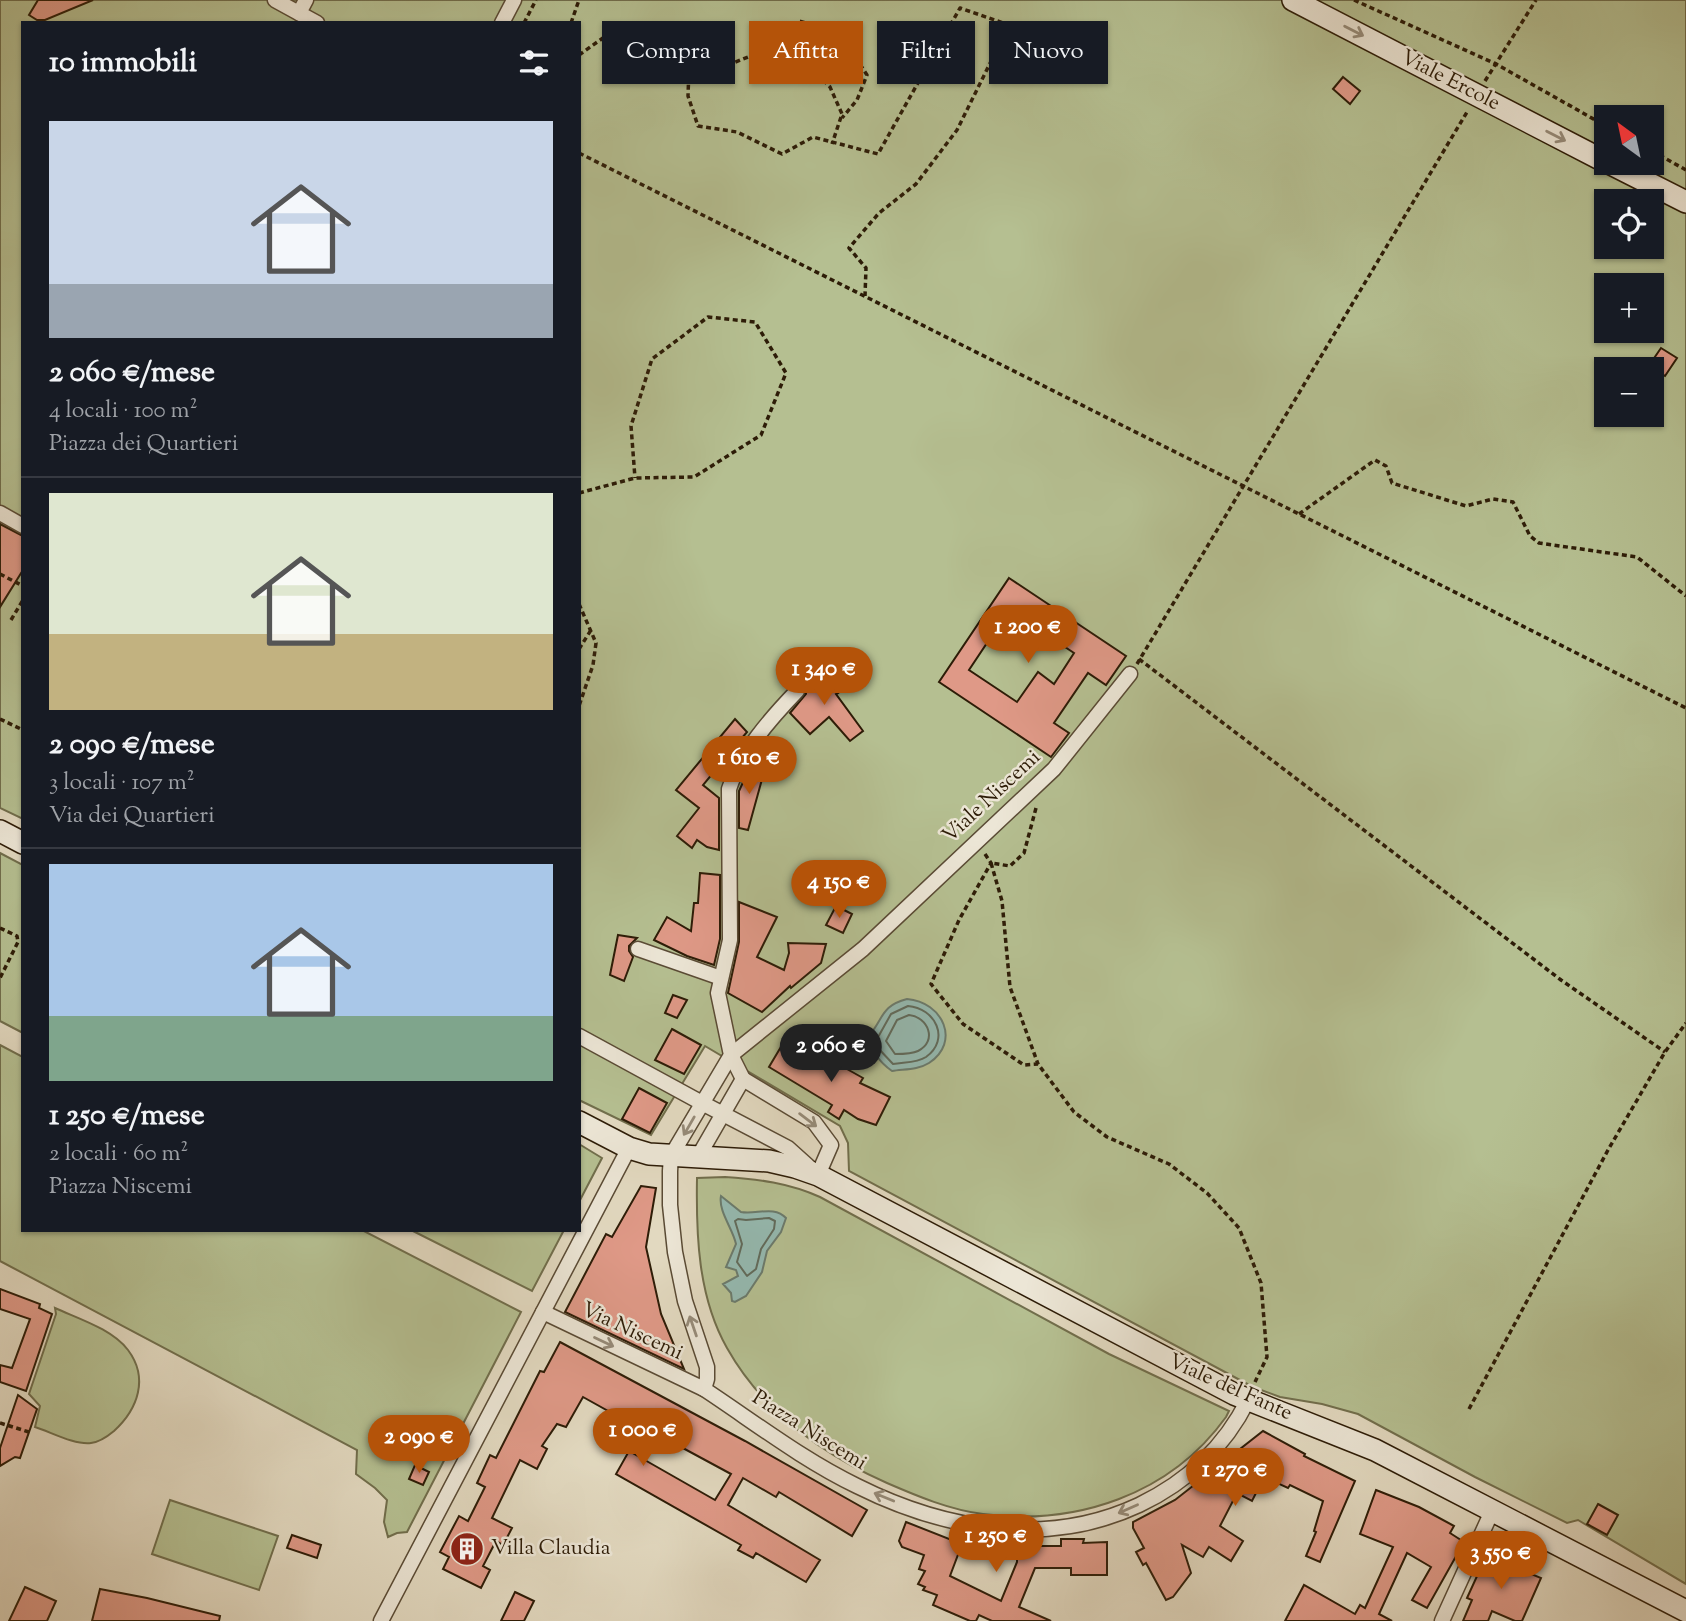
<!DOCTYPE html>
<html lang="it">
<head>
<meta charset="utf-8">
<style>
  body { margin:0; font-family:"Sorts Mill Goudy",serif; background:#242831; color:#f1f3f6; height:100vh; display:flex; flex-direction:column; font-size:26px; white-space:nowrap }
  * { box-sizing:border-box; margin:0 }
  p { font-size:23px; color:#9ea1a6 }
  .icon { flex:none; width:38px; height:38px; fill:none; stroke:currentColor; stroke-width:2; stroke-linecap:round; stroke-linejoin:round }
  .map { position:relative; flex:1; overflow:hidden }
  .side { position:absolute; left:21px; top:21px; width:560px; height:1211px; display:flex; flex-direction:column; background:#171b24; border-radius:0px; box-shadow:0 2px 5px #0004 }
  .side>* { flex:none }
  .hud { position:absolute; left:602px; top:21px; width:665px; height:63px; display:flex; gap:14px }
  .needle { width:46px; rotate:327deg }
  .controls { position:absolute; left:1594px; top:105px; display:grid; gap:14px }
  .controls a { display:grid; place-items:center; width:70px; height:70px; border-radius:0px; background:#171b24; box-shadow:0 2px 5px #0004; font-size:35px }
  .price { position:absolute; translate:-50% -60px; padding:0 16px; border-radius:24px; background:#b45309; color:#fff; font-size:23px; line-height:46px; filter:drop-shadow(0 2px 4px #0008) }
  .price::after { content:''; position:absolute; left:50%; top:42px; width:21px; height:16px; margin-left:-10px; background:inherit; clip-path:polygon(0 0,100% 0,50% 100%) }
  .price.current { background:#222; color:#fff }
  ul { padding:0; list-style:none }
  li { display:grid; align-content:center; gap:14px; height:371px; padding:0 28px }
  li+li { border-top:2px solid #363941 }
  li span { display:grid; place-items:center; height:217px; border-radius:0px; color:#555 }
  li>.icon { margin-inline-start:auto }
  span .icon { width:126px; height:126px; fill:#fffc; stroke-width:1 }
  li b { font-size:30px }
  h2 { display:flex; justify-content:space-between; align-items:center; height:84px; padding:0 28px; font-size:30px }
  .chip { padding:0 24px; border-radius:0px; background:#171b24; box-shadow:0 2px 5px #0004; font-size:24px; line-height:63px }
  .chip.current { background:#b45309; color:#fff }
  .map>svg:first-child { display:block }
  .green { fill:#b5bf91; stroke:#716e4c; stroke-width:2; fill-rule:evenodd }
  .water { fill:#95bab1; stroke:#6b7b6d; stroke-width:2 }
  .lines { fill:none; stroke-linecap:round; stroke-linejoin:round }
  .shore { stroke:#616b5c; stroke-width:2 }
  .building { fill:#df9987; stroke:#2d1c07; stroke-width:2; fill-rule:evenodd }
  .street-casing { stroke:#5a4b35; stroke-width:17 }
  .secondary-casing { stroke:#2d1c07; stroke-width:24 }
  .path { stroke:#2d1c07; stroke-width:3.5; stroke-dasharray:5 3.5; stroke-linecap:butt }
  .street { stroke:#ece6d6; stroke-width:14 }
  .secondary { stroke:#ece6d6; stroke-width:21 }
  .oneway { stroke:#968b79 }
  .labels { text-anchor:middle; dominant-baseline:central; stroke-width:5; stroke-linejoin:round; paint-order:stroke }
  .street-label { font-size:21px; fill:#2d1c07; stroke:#ece6d6 }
  .poi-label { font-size:21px; fill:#2d1c07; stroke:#ece6d6; text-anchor:start }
</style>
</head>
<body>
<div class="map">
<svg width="1686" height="1621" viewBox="0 0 1686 1621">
  <rect width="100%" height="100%" fill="#e2d9c0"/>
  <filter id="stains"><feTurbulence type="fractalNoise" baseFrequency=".00286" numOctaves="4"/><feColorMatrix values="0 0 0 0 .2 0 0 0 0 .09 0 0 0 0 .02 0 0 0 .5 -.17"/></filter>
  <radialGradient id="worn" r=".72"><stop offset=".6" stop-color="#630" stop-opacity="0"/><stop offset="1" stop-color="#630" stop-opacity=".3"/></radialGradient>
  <g class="green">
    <path d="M 0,0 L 1686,0 L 1686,1584 L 1578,1520 L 1567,1523 L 1475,1477 L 1358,1414 L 1322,1404 L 1280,1397 L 1253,1387 L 849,1171 L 848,1143 L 840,1126 L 705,1046 L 651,1135 L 579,1100 L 579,23 L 23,23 L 23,819 L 0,808 ZM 1606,117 L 1652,117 L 1652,163 L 1606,163 ZM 1606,201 L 1652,201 L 1652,247 L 1606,247 ZM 1606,285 L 1652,285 L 1652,331 L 1606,331 ZM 1606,369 L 1652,369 L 1652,415 L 1606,415 Z"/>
    <path d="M 0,853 L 23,865 L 23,1033 L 0,1021 Z"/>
    <path d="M 0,1045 L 23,1057 L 23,1230 L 362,1230 L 521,1312 L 407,1532 L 397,1533 L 388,1537 L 384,1522 L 387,1500 L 375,1488 L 356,1474 L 357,1450 L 0,1261 Z"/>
    <path d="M 579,1144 L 602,1158 L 579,1202 Z"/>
    <path d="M 725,1177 C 758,1179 789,1183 820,1197 L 1109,1354 L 1229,1411 L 1226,1417 C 1170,1495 1076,1526 983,1514 C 950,1510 917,1496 887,1483 C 822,1454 763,1412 727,1348 C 698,1297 696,1235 697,1178 Z"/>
    <path d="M 411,1230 L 564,1230 L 532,1291 Z"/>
    <path d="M 55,1308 C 79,1319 112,1329 128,1350 C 149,1378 138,1409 114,1431 C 108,1436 100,1442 91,1443 C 74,1445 51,1432 35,1427 L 40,1406 L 29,1394 L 56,1314 Z"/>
    <path d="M 170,1500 L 278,1536 L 259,1590 L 152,1554 Z"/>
  </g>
  <g class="water">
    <path d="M 907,999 C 943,1002 961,1042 929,1063 C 918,1070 904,1069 892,1071 C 879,1062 872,1052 868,1037 C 884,1019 880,1006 907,999 Z"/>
    <path d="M 721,1196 L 741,1212 C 756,1215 774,1205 786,1218 L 781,1232 L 767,1251 L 762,1272 L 746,1296 L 735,1302 L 732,1301 L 731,1293 L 723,1284 L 738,1276 L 736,1270 L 726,1267 L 736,1244 C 733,1229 718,1211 721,1196 Z"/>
  </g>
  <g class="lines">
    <g class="shore">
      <path d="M 908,1006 C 935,1008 951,1039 926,1057 C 917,1063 904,1062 893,1064 L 878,1048 L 877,1039 L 891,1014 Z"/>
      <path d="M 909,1015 C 928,1017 938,1041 918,1051 C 912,1054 902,1054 895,1054 L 886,1041 L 897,1020 Z"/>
      <path d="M 769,1218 L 775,1221 L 774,1229 L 761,1249 L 756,1269 L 747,1276 L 737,1262 L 742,1244 L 735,1221 L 738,1219 L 746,1220 Z"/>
    </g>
  </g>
  <g class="building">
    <path d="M 38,0 L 93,0 L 45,20 L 37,20 L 29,15 Z"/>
    <path d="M 1343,77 L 1360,91 L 1350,104 L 1333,89 Z"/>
    <path d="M 1661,348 L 1677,358 L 1665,376 L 1648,367 Z"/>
    <path d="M 0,524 L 23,536 L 23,570 L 0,607 Z"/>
    <path d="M 1009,578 L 1126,656 L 1106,685 L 1088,673 L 1054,723 L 1069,733 L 1051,757 L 939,682 ZM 1009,610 L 1074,653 L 1054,684 L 1038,672 L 1017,702 L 969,670 Z"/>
    <path d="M 817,669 L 824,678 L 827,676 L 838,693 L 836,694 L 863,731 L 850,741 L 829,717 L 810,734 L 790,713 L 806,694 L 806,688 L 801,683 Z"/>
    <path d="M 735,719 L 747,732 L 703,785 L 719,798 L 719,850 L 707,847 L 697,840 L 692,848 L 677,836 L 699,808 L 676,790 Z"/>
    <path d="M 751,765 L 764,772 L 748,830 L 739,828 L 739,791 Z"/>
    <path d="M 700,873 L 720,875 L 720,939 L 714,965 L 687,956 L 654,940 L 667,917 L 691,931 L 694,903 L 698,903 Z"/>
    <path d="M 739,902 L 777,917 L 757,957 L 784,970 L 789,953 L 788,943 L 826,944 L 821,963 L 791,988 L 790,986 L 762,1012 L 728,993 L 739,942 Z"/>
    <path d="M 836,906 L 852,914 L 843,933 L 826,925 Z"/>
    <path d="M 618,935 L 637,938 L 629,946 L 629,951 L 633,957 L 624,981 L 610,975 Z"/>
    <path d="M 673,995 L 687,1000 L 677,1018 L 665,1013 Z"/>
    <path d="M 672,1029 L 701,1045 L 684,1074 L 655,1060 Z"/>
    <path d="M 785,1040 L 826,1064 L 829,1059 L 863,1078 L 860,1083 L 890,1097 L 876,1125 L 858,1119 L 844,1110 L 839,1119 L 828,1112 L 832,1105 L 769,1067 Z"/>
    <path d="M 639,1088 L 667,1103 L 650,1133 L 622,1119 Z"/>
    <path d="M 641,1186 L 656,1188 L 646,1247 L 661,1314 L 684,1369 L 565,1312 L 606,1234 L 612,1237 Z"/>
    <path d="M 0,1289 L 40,1304 L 39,1308 L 52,1314 L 26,1391 L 0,1382 L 0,1365 L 12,1368 L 30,1319 L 0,1309 Z"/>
    <path d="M 560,1342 L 745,1441 L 867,1510 L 852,1536 L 779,1492 L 776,1497 L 743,1478 L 728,1505 L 820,1560 L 806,1582 L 756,1553 L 753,1558 L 738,1550 L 741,1545 L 616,1474 L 629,1451 L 715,1500 L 731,1474 L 681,1447 L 655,1437 L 583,1397 L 566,1427 L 557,1424 L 542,1446 L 547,1449 L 537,1469 L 520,1460 L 492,1518 L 512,1528 L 503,1545 L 496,1541 L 483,1566 L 490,1570 L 481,1588 L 443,1569 L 449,1557 L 440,1552 L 459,1516 L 468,1521 L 485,1487 L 477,1483 L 490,1455 L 496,1458 L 540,1371 L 544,1372 Z"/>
    <path d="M 18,1395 L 37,1409 L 20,1458 L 15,1457 L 0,1466 L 0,1448 Z"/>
    <path d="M 1263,1431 L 1305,1454 L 1304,1456 L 1355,1481 L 1320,1562 L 1306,1556 L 1316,1532 L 1314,1531 L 1323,1501 L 1290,1485 L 1288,1488 L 1264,1477 L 1252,1501 L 1237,1493 L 1220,1526 L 1243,1541 L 1231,1561 L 1209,1547 L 1203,1557 L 1182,1545 L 1191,1573 L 1173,1597 L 1166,1600 L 1146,1563 L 1143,1565 L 1136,1552 L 1144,1548 L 1133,1528 L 1133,1522 L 1175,1500 Z"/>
    <path d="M 415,1465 L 429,1472 L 423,1485 L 409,1479 Z"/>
    <path d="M 1376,1490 L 1419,1507 L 1454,1526 L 1450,1533 L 1464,1542 L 1427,1608 L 1412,1600 L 1431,1567 L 1407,1553 L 1379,1614 L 1392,1621 L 1285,1621 L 1304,1585 L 1355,1614 L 1360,1605 L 1365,1608 L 1393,1547 L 1360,1534 Z"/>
    <path d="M 1598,1504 L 1618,1515 L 1607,1535 L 1587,1524 Z"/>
    <path d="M 906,1522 L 962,1544 L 950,1576 L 1001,1601 L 1017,1562 L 1017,1546 L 1061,1546 L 1061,1539 L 1084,1539 L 1083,1543 L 1107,1542 L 1107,1575 L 1071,1575 L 1071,1568 L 1035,1568 L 1019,1607 L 1051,1621 L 992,1621 L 979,1615 L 976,1621 L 970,1621 L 933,1605 L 937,1595 L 923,1590 L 925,1587 L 918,1584 L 925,1571 L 919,1569 L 924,1555 L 902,1547 L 899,1541 Z"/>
    <path d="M 292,1535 L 321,1545 L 317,1558 L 287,1548 Z"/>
    <path d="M 1488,1552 L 1508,1561 L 1507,1564 L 1541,1578 L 1522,1621 L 1515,1621 L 1492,1611 L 1488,1621 L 1463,1621 L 1472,1600 L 1467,1598 Z"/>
    <path d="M 25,1587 L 56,1601 L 47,1621 L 9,1621 Z"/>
    <path d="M 100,1589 L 147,1598 L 220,1616 L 219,1621 L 92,1621 Z"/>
    <path d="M 515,1592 L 534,1601 L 524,1621 L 501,1621 Z"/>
  </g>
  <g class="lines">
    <g class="street-casing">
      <g id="street">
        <path d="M 275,0 L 317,23"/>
        <path d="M 299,13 L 306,0"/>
        <path d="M 502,23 L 514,0"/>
        <path d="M 0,513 L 23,526"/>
        <path d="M 797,691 C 770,719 741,752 729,789 L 730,940 L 718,993 L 731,1055 L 671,1156 L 670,1171 L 670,1205 L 675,1252 L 685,1301 L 707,1367 L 707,1379 L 704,1389 C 754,1422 803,1460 857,1486 C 945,1530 1047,1548 1139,1505 C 1187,1482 1224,1448 1248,1400"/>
        <path d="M 638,949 L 721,978"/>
        <path d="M 579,1036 L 702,1103 L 788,1148 L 818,1175 L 831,1145 L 814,1122 L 743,1079 L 698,1157"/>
        <path d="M 743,1079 L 731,1055 L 863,949 L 1054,769 L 1130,674"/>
        <path d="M 543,1312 L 704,1389"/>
        <path d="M 381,1621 L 629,1148"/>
        <path d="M 1442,1621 L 1493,1509"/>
      </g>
    </g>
    <g class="secondary-casing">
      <g id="secondary">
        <path d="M 1293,0 L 1606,162"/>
        <path d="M 1609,163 L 1686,202"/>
        <path d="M 0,831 L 23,843"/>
        <path d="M 579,1122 L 629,1148 L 649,1154 L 769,1161 L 795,1167 L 818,1175 L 1234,1394 L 1375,1450 L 1686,1611"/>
      </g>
    </g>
    <g class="path">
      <path d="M 1354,0 L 1496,64 L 1606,126"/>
      <path d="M 524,23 L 536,0"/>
      <path d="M 571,23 L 579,0"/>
      <path d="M 768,49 L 799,21 C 836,31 846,43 867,75 L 857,100 L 842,118"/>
      <path d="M 579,55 L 603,38 L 627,58 L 637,49 L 672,47 L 689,68 L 688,96 L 698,126 L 737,132 L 782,154 L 813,137 L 878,154 L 960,8 L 1009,25 L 957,130 L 916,184 L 879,213 L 849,248 L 866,268 L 865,296"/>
      <path d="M 688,81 L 768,49 L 799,54 L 830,87 L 842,114 L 832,144"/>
      <path d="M 1485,81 L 1536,0"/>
      <path d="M 1652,151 L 1686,170"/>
      <path d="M 579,153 L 1686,708"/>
      <path d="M 579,493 L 635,478 L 694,477 L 761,435 L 786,373 L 755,322 L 708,317 L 652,359 L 631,426 L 635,478"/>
      <path d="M 1299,514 L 1375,460 L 1386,466 L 1392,483 L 1466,506 L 1493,499 L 1513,502 L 1530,536 L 1539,543 L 1637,557 L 1686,596"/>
      <path d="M 0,574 L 23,586"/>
      <path d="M 579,604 L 596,643 L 593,665 L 579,706"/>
      <path d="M 11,620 L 23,600"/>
      <path d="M 579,649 L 591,630"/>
      <path d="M 1139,659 L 1561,980 L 1665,1052"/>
      <path d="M 1137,664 L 1467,112"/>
      <path d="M 0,719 L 23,730"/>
      <path d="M 1036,808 L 1024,853 L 1010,866 L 991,863 L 1002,901 L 1010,987 L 1038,1064"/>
      <path d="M 985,854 L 991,863 L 959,920 L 931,984 L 963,1024 L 1024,1065 L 1038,1064 L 1074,1112 L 1107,1137 L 1169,1164 L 1207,1193 L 1239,1228 L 1261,1283 L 1267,1357 L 1255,1382"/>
      <path d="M 0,928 L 17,936 L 18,942 L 0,978"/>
      <path d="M 1469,1409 L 1608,1150 L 1665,1052 L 1686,1023"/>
      <path d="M 0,1423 L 29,1432"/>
    </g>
    <use href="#street" class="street"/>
    <use href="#secondary" class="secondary"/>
  </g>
  <defs><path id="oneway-shaft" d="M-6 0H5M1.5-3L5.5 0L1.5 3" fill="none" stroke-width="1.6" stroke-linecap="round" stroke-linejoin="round" transform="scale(1.75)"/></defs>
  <g class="oneway">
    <use href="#oneway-shaft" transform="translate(1354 31) rotate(27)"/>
    <use href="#oneway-shaft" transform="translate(1556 136) rotate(27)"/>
    <use href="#oneway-shaft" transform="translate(808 1120) rotate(37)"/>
    <use href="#oneway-shaft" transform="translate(689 1126) rotate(120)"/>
    <use href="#oneway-shaft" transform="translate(693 1326) rotate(-109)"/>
    <use href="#oneway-shaft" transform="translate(604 1342) rotate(25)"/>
    <use href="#oneway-shaft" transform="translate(884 1497) rotate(-158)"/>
    <use href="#oneway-shaft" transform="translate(1128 1509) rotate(156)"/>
  </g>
  <defs>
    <g id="building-disc" transform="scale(1.75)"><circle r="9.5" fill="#8f2418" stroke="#ece6d6"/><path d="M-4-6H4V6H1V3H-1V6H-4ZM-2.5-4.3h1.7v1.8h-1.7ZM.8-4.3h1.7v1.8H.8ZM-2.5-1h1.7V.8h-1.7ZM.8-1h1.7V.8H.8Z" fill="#fff"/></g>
  </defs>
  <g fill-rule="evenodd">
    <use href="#building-disc" x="467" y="1549"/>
  </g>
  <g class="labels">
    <g class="street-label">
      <text transform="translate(1450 81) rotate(27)">Viale Ercole</text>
      <text transform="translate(992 797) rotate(-43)">Viale Niscemi</text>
      <text transform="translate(632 1332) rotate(25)">Via Niscemi</text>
      <text transform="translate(1230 1388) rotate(24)">Viale del Fante</text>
      <text transform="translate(809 1431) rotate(32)">Piazza Niscemi</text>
    </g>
    <g class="poi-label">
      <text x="491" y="1549">Villa Claudia</text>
    </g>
  </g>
  <rect width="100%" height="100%" filter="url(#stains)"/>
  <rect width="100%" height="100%" fill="url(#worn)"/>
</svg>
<div class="controls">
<a><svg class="needle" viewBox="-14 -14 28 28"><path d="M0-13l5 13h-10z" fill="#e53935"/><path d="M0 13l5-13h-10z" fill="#9ea1a6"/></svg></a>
<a><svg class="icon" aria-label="locate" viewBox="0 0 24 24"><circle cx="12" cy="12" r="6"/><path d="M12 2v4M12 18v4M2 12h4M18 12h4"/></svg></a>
<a>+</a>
<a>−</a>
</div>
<b class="price" style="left:1028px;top:665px">1 200 €</b>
<b class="price" style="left:824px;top:707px">1 340 €</b>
<b class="price" style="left:749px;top:796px">1 610 €</b>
<b class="price" style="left:839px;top:920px">4 150 €</b>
<b class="price current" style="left:831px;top:1084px">2 060 €</b>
<b class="price" style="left:643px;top:1468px">1 000 €</b>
<b class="price" style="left:419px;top:1475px">2 090 €</b>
<b class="price" style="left:1235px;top:1508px">1 270 €</b>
<b class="price" style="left:996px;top:1574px">1 250 €</b>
<b class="price" style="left:1501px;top:1591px">3 550 €</b>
<div class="hud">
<a class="chip">Compra</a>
<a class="chip current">Affitta</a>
<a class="chip">Filtri</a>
<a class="chip">Nuovo</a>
</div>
<section class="side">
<h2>10 immobili<svg class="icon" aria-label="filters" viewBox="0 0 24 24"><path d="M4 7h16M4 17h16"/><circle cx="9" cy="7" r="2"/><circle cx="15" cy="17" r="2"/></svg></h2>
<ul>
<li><span style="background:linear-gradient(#c9d6e8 75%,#9aa5b1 0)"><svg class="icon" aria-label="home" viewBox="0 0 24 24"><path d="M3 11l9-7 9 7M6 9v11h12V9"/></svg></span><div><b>2 060 €/mese</b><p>4 locali · 100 m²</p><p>Piazza dei Quartieri</p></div></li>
<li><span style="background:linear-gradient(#dfe7d0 65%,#c2b280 0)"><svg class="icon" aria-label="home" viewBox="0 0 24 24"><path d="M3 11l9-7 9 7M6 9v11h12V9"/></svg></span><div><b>2 090 €/mese</b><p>3 locali · 107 m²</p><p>Via dei Quartieri</p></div></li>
<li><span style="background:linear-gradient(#a9c7e8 70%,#7fa58c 0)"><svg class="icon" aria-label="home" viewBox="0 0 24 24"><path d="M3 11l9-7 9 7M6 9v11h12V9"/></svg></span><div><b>1 250 €/mese</b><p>2 locali · 60 m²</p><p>Piazza Niscemi</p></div></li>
</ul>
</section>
</div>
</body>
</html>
